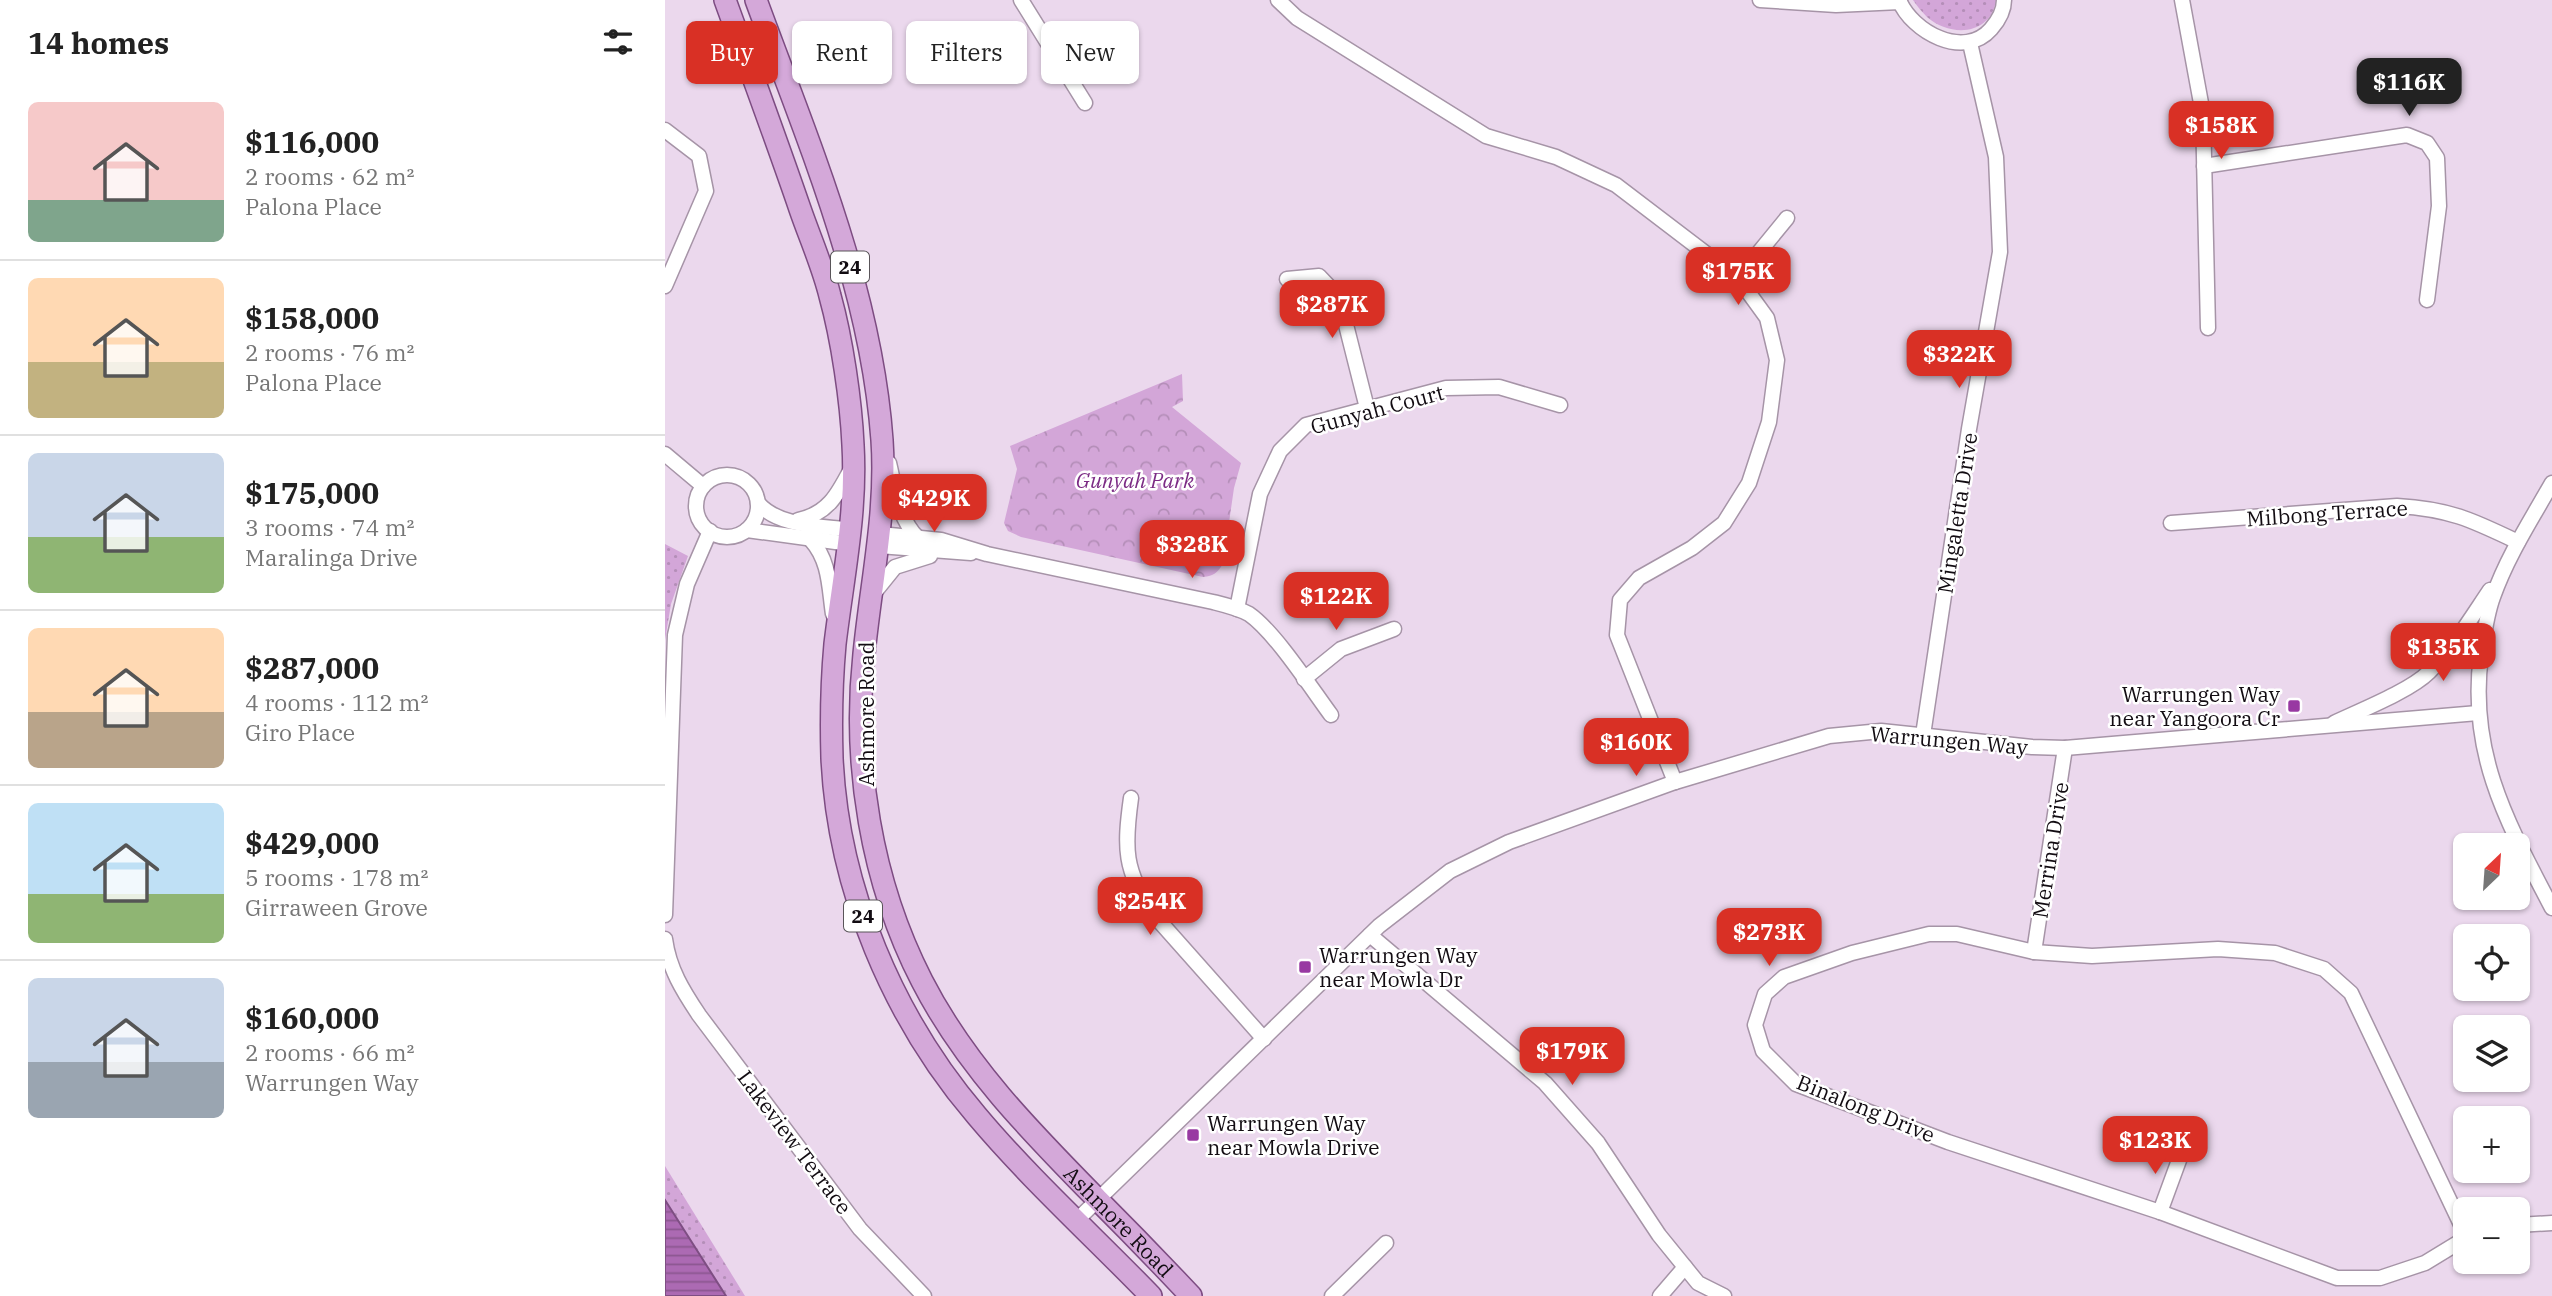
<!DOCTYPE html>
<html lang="en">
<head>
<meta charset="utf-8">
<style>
  body { margin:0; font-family:"IBM Plex Serif",serif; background:#f2f2f2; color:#222; height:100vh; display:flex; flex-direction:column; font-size:26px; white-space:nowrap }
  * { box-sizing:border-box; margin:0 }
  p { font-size:23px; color:#767676 }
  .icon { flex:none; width:38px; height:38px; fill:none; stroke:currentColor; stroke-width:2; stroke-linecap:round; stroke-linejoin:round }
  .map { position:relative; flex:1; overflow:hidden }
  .side { display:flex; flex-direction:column; background:#fff; width:665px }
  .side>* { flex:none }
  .hud { position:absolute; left:21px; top:21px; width:665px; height:63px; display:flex; gap:14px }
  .needle { width:46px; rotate:25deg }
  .controls { position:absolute; left:1788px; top:833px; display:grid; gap:14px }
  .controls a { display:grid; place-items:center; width:77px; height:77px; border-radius:10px; background:#fff; box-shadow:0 2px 5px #0004; font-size:35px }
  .price { position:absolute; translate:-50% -60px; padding:0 16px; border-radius:14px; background:#d93025; color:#fff; font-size:23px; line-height:46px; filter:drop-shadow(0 2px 4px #0008) }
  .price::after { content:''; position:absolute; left:50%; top:42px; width:21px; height:16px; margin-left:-10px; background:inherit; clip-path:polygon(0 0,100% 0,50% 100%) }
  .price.current { background:#222; color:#fff }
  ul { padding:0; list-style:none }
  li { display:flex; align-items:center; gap:21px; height:175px; padding:0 28px }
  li+li { border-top:2px solid #e0e0e0 }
  li span { display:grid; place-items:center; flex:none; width:196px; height:140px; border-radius:10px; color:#555 }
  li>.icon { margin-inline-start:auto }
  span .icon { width:84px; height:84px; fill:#fffc; stroke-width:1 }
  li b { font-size:30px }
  h2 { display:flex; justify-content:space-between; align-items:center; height:84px; padding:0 28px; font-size:30px }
  .tag { padding:0 24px; border-radius:10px; background:#fff; box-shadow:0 2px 5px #0004; font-size:24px; line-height:63px }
  .tag.current { background:#d93025; color:#fff }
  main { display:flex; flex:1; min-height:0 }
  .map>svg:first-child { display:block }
  .grass { fill:url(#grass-dots) }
  .park { fill:url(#park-crowns) }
  .water { fill:url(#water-rules); stroke:#7e4e83; stroke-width:2 }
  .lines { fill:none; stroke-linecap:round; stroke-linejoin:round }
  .minor-casing { stroke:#a694a7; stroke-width:17 }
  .primary-casing { stroke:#7d4c82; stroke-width:24 }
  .minor { stroke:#fff; stroke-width:14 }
  .primary { stroke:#d4a8d9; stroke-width:21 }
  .poi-dot { fill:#9839a2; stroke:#fff; stroke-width:2.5 }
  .labels { text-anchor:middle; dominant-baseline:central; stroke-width:5; stroke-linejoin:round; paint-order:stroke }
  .shield { fill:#fff; stroke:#595559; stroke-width:2 }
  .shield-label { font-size:19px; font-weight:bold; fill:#120c12 }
  .street-label { font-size:21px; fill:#120c12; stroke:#fff }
  .park-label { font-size:21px; font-style:italic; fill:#7c2c85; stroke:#fff }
  .poi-label { font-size:21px; fill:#120c12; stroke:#fff; text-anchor:start }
</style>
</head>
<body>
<main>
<section class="side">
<h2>14 homes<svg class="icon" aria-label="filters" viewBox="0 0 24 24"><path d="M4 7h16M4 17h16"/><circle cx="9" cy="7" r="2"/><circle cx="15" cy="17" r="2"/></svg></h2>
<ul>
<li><span style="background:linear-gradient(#f6c9c9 70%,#7fa58c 0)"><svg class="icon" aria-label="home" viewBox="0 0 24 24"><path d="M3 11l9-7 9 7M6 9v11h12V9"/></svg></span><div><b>$116,000</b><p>2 rooms · 62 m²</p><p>Palona Place</p></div></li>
<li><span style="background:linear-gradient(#ffd9b3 60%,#c2b280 0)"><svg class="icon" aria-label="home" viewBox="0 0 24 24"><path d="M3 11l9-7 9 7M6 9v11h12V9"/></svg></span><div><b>$158,000</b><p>2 rooms · 76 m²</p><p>Palona Place</p></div></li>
<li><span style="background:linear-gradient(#c9d6e8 60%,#8fb573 0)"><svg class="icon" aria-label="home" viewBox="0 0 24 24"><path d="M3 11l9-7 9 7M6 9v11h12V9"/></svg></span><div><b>$175,000</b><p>3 rooms · 74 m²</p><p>Maralinga Drive</p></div></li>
<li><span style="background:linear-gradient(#ffd9b3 60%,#b9a48a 0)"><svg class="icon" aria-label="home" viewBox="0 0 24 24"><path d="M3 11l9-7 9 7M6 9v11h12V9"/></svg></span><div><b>$287,000</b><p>4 rooms · 112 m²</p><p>Giro Place</p></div></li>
<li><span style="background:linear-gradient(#bfe0f5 65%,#8fb573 0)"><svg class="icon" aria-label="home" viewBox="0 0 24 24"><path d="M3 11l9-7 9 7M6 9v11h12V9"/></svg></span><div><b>$429,000</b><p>5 rooms · 178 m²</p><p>Girraween Grove</p></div></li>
<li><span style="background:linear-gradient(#c9d6e8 60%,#9aa5b1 0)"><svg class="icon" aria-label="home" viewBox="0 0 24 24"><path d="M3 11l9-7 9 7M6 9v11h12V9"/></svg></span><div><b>$160,000</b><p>2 rooms · 66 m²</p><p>Warrungen Way</p></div></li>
</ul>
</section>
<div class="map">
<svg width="1887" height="1296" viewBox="0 0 1887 1296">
  <defs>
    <pattern id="grass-dots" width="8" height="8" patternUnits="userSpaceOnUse" patternTransform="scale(1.75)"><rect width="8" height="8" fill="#d3a6d8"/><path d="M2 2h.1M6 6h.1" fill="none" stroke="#b48eb8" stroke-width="1.8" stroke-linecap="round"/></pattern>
    <pattern id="park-crowns" width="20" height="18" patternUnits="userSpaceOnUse" patternTransform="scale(1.75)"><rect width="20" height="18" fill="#d3a6d8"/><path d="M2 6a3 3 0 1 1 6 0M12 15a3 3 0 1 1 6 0" fill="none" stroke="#b48eb8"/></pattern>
    <pattern id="water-rules" width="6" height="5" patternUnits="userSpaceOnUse" patternTransform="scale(1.75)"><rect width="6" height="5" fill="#ac6ab3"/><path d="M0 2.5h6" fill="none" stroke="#8b5690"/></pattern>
  </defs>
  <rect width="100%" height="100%" fill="#ebd8ed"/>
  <g class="grass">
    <path d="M 1248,0 L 1331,0 C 1326,35 1286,38 1262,17 C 1257,12 1252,6 1248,0 Z"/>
    <path d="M 0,544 L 23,556 L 6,604 L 0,640 Z"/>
    <path d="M 0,1166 L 80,1296 L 0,1296 Z"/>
  </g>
  <path class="park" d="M 517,374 L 518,401 L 507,407 L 576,463 L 569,488 L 558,564 C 552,573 549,576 538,577 L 356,537 L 343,531 L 339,523 L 352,469 L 345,446 Z"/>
  <path class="water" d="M 0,1200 L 61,1296 L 0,1296 Z"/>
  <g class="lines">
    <g class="minor-casing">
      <g id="minor">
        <path d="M 356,0 L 420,103"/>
        <path d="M 613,0 L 632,18 L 821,136 L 891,157 L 951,185 L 1073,278 L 1102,318 L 1112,360 L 1104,422 L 1084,483 L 1059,523 L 1027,548 L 974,578 L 955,600 L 952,635 L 1010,782"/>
        <path d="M 1095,0 L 1171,5 L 1235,2"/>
        <path d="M 1234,0 C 1247,32 1299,60 1326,29 C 1333,21 1339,11 1339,0"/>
        <path d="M 1517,0 L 1538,114 L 1543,328"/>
        <path d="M 0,130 L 34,156 L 41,191 L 0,286"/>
        <path d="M 1539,166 L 1742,135 L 1762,143 L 1772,158 L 1774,206 L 1762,300"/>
        <path d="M 1073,278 L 1122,218"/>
        <path d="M 622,279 L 654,276 L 674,297 L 702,408"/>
        <path d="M 0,454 L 38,486"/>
        <path d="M 224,463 C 230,488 234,520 253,538"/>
        <circle cx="62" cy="506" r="31"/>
        <path d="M 1887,483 C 1866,520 1842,557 1828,597 C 1821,616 1819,636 1816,655 C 1803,754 1843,824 1887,908"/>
        <path d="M 93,503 C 113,527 158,526 186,530"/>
        <path d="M 133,520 C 163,514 173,494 186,469"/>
        <path d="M 1506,523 L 1732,506 C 1785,509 1807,520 1853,542"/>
        <path d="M 82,530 L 185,544"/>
        <path d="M 215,534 L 276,540 L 322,554 L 548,602 C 560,605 573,608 584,614 C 610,632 646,688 666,715"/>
        <path d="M 146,540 C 165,561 164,588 168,614"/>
        <path d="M 214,546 L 306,553"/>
        <path d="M 209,593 L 230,567 L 265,556"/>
        <path d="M 572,609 L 595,494 L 615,451 L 641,425 L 781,388 L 834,387 L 895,405"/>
        <path d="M 639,679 L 676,649 L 729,629"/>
        <path d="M 1669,723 C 1694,711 1745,691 1764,672 C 1788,648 1806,618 1825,590"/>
        <path d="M 1258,735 L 1304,429 L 1335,252 L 1331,157 L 1305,43"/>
        <path d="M 466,798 C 459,848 459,870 488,914 L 599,1039"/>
        <path d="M 0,915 L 10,635 L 22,584 L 45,531"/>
        <path d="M 705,935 L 880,1083 L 933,1143 L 994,1235 L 1033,1283 L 1059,1296"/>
        <path d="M 0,939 C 4,969 18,991 34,1015 L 195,1229 L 259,1296"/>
        <path d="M 1369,952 L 1400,748"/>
        <path d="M 1495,1212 L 1517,1152"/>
        <path d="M 412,1220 L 714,926 L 785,871 L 844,842 L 1010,782 L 1164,736 L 1216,731 L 1367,747 L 1400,748 L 1813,713"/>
        <path d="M 1853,1225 L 1887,1223"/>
        <path d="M 1801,1235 L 1686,993 L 1659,969 L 1610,953 L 1553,949 L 1427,956 L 1369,952 L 1292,934 L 1264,934 L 1187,953 L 1119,977 L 1100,994 L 1090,1025 L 1098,1051 L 1131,1084 L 1283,1142 L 1495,1212 L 1672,1278 L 1715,1278 L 1760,1263 L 1801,1238"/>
        <path d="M 667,1296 L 721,1243"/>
        <path d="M 995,1296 L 1020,1267"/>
      </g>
    </g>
    <g class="primary-casing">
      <g id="primary">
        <path d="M 60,0 C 85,69 111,139 135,209 C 145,238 158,267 165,296 C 177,339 186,401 188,445 C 192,512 178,577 170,644 C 167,677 166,725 167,758 C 173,888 228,1018 312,1116 C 365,1179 429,1237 486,1296"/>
        <path id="s1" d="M 91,0 C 143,142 206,287 217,440 C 222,512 206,582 199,654 C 187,764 206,882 257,981 C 300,1065 366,1132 431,1198 C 463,1230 495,1263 526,1296"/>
      </g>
    </g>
    <use href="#minor" class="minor"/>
    <use href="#primary" class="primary"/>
  </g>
  <g class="poi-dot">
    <rect x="1622" y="699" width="14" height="14" rx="3.5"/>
    <rect x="633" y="960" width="14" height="14" rx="3.5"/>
    <rect x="521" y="1128" width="14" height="14" rx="3.5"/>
  </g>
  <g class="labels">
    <g class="shield">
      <rect x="166" y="251.5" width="38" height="31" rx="5"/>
      <rect x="179" y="900.5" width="38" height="31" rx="5"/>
    </g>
    <g class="shield-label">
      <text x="185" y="267">24</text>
      <text x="198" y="916">24</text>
    </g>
    <g class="street-label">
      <text transform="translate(712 409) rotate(-15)">Gunyah Court</text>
      <text transform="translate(1292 513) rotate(-81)">Mingaletta Drive</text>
      <text transform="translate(1662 513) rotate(-4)">Milbong Terrace</text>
      <text transform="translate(201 714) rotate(-90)">Ashmore Road</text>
      <text transform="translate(1284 740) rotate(5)">Warrungen Way</text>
      <text transform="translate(1385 850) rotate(-81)">Merrina Drive</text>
      <text transform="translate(1201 1108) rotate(22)">Binalong Drive</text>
      <text transform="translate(130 1142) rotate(53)">Lakeview Terrace</text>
      <text stroke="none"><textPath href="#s1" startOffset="1323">Ashmore Road</textPath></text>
    </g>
    <g class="park-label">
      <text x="470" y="480">Gunyah Park</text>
    </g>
    <g class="poi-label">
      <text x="1615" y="694" text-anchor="end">Warrungen Way<tspan x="1615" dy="24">near Yangoora Cr</tspan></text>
      <text x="654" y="955">Warrungen Way<tspan x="654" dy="24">near Mowla Dr</tspan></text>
      <text x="542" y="1123">Warrungen Way<tspan x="542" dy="24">near Mowla Drive</tspan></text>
    </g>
  </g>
</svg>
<div class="controls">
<a><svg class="needle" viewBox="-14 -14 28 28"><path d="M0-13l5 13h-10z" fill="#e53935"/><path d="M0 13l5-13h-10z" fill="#767676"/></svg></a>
<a><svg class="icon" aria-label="locate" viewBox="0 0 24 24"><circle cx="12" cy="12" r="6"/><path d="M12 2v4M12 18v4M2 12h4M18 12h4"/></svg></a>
<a><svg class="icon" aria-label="layers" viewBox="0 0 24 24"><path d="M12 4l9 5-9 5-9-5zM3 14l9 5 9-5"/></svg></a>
<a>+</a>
<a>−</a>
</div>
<b class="price current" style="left:1744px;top:118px">$116K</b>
<b class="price" style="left:1556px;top:161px">$158K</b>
<b class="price" style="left:1073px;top:307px">$175K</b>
<b class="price" style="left:667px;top:340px">$287K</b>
<b class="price" style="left:1294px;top:390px">$322K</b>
<b class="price" style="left:269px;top:534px">$429K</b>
<b class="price" style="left:527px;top:580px">$328K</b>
<b class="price" style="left:671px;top:632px">$122K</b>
<b class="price" style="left:1778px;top:683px">$135K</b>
<b class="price" style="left:971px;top:778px">$160K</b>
<b class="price" style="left:485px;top:937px">$254K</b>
<b class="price" style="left:1104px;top:968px">$273K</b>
<b class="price" style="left:907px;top:1087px">$179K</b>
<b class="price" style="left:1490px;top:1176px">$123K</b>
<div class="hud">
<a class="tag current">Buy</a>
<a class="tag">Rent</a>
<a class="tag">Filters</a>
<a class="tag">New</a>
</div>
</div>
</main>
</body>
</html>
